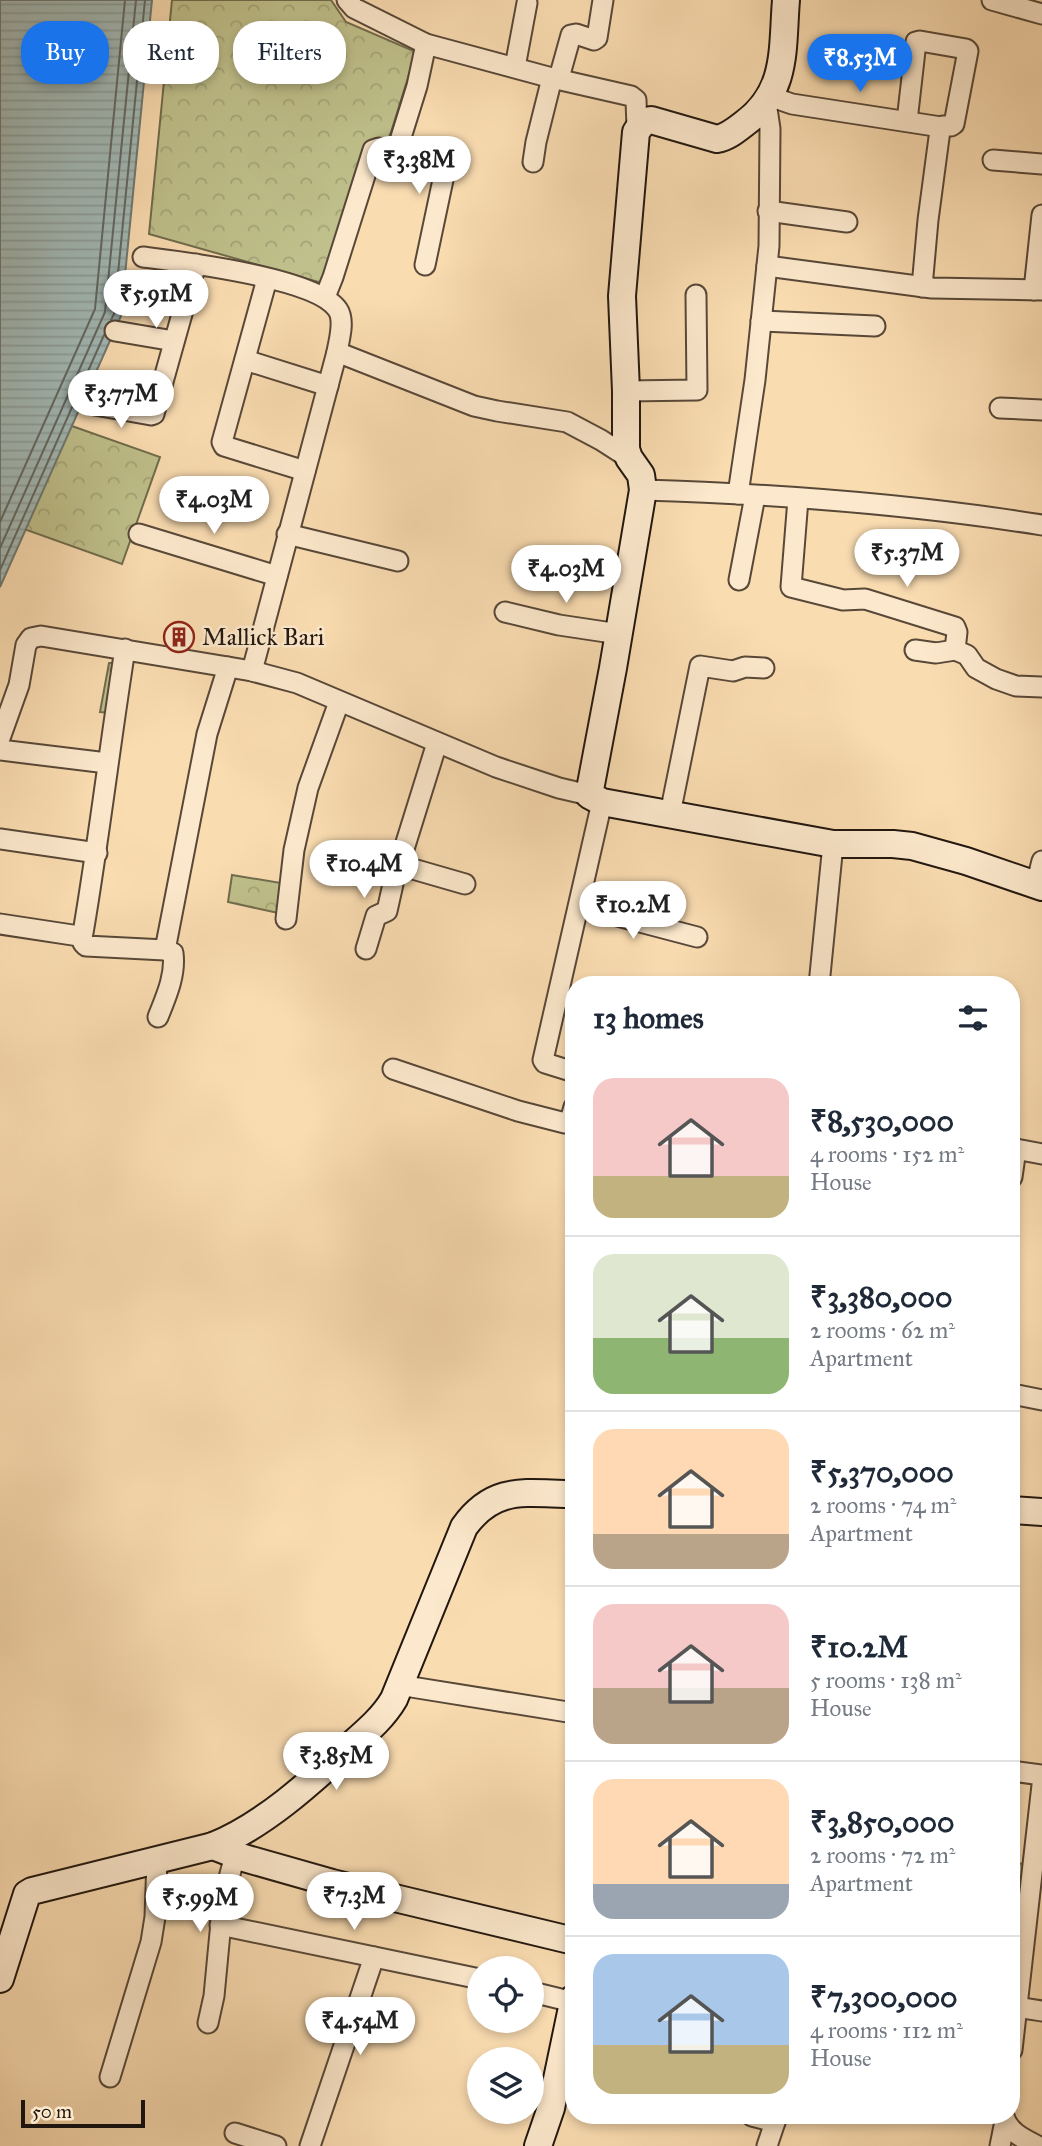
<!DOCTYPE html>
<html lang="en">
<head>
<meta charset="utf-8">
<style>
  body { margin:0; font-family:"IM FELL Great Primer",serif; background:#f2f2f3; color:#1f2937; height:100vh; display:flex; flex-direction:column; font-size:26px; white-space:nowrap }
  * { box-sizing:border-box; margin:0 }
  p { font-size:23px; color:#747a83 }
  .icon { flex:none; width:38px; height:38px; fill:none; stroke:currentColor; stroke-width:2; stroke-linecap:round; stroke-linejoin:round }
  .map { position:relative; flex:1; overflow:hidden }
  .sheet { position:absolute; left:565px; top:976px; width:455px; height:1148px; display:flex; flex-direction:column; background:#fff; border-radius:28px; box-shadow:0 4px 10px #0003 }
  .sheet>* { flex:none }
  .top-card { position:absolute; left:21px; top:21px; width:439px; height:63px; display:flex; gap:14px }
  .tools { position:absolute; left:467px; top:1956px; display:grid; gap:14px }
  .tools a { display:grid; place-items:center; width:77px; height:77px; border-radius:50%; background:#fff; box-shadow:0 4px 10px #0003; font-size:35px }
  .scale { position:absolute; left:21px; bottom:18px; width:124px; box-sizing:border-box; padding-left:7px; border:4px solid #22170f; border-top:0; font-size:19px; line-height:24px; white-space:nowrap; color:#22170f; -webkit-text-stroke:5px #fce8cc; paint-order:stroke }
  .price { position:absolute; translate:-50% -60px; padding:0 16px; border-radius:24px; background:#fff; color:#222; font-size:23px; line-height:46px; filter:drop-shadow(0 2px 4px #0008) }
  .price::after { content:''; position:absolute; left:50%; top:42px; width:21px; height:16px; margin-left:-10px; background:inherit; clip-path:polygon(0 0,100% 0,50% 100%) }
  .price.selected { background:#1a73e8; color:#fff }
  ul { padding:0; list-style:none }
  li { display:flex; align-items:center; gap:21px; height:175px; padding:0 28px }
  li+li { border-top:2px solid #e0e1e3 }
  li span { display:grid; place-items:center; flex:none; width:196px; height:140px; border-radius:21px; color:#555 }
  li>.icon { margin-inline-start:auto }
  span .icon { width:84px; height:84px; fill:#fffc; stroke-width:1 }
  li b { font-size:30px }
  h2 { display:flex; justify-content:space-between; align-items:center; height:84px; padding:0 28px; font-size:30px }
  .pill { padding:0 24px; border-radius:28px; background:#fff; box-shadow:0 4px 10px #0003; font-size:24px; line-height:63px }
  .pill.selected { background:#1a73e8; color:#fff }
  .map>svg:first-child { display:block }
  .park { fill:url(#park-crowns); stroke:#706c4d; stroke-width:2 }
  .water { fill:url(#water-rules); stroke:#6f7873; stroke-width:2 }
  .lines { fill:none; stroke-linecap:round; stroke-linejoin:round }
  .shore { stroke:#626862; stroke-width:2 }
  .street-casing { stroke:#584838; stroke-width:23 }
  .secondary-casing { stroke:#22170f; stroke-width:30 }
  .street { stroke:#fce8cc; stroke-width:19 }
  .secondary { stroke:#fce8cc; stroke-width:26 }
  .labels { text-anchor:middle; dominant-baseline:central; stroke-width:5; stroke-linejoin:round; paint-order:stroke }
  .poi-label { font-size:24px; fill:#22170f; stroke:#fce8cc; text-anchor:start }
</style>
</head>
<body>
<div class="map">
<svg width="1042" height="2146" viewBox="0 0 1042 2146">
  <defs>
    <pattern id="park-crowns" width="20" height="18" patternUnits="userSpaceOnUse" patternTransform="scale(1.75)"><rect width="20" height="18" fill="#bfc08b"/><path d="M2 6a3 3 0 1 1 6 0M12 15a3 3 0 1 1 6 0" fill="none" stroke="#a4a477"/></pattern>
    <pattern id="water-rules" width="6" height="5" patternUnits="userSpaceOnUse" patternTransform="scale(1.75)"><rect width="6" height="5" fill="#a2b9b6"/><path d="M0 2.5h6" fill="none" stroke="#8b9e9b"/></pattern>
  </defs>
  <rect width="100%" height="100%" fill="#fadcb1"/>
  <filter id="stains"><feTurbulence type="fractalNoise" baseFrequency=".00286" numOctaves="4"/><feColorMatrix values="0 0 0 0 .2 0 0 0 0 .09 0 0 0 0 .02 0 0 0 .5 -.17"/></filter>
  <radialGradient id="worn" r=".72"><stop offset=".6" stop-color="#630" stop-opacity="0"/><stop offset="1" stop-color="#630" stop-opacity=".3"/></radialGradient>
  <g class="park">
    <path d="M 172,0 L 331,0 L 346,22 L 416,52 L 387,145 L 371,143 L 322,283 L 149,234 Z"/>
    <path d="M 52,419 L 160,457 L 122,564 L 7,523 Z"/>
    <path d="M 109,663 L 121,663 L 113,713 L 100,712 Z"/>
    <path d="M 232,875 L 287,884 L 283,914 L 228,902 Z"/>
    <path d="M 1012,1863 L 1036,1865 L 1012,2086 Z"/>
  </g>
  <path class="water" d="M 0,0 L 152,0 L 121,316 L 0,587 Z"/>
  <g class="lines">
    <g class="shore">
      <path d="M 111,320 L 114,314 L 145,0"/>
      <path d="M 0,522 L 95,309 L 125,0"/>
      <path d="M 0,548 L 105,312 L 136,0"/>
      <path d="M 0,570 L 104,335"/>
    </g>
    <g class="street-casing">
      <g id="street">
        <path d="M 347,0 L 354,8 L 426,44 L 552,78 L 631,96 L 636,100 L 637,128"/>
        <path d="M 992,0 L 1042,14"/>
        <path d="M 515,67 L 527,3"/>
        <path d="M 559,78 L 571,35 L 576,34 L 594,40 L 597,38 L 603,0"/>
        <path d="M 769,96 L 792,104 L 941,127"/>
        <path d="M 907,121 L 916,42 L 920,41 L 966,49 L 968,51 L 954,124 L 951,126 L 943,126 L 940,130 L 928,220 L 922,287"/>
        <path d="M 395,151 C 403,170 428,166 444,175 L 425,265"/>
        <path d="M 993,160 L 1042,164"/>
        <path d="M 533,162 L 536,142 L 552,78"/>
        <path d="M 768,211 L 847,222"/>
        <path d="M 143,257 C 182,262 318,278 338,310 C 345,321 339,340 337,352 L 252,671"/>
        <path d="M 767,266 L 932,288 L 1042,290"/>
        <path d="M 267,279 L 222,442 L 224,446 L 305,471"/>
        <path d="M 1034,290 L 1042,215"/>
        <path d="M 325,297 L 333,277 L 373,150 L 379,148 L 392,152 L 398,147 L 417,86 L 426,44"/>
        <path d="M 761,321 L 875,326"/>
        <path d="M 115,331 L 174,341"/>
        <path d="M 337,352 L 474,406 L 497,411 L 567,422 L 601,440 L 629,458"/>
        <path d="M 245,360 L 328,386"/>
        <path d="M 626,391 L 697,390 L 696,295"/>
        <path d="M 89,404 L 151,415 L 154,414 L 196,264"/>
        <path d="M 1000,408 L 1042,410"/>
        <path d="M 643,490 C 776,494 910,504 1042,525"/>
        <path d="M 738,494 L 755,380 L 769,246 L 770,129 L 766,102"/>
        <path d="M 798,499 L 791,587 L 843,600 L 865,599 L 955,627 L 957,632 L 955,650 L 967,655 L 976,668 L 996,679 L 1016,686 L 1042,687"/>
        <path d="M 139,534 L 277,576"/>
        <path d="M 287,534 L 398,561"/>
        <path d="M 739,580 L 755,496"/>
        <path d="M 505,612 L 559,625 L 619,634"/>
        <path d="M 915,650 L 936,653 L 955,650"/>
        <path d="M 0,738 L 19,685 L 26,645 L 31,638 L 41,636 L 252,671 L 297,683 L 496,767 L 559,788 L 589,795"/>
        <path d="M 437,743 L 399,865 L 465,884"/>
        <path d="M 0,750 L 107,763"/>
        <path d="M 670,814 L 700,666 L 733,671 L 745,667 L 764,668"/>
        <path d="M 0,839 L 97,853"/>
        <path d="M 1036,885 L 1042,861"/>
        <path d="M 579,906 L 697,937"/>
        <path d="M 286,919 L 294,850 L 308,788 L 339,702"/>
        <path d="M 0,924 L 79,936 L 83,933 C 99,839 110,744 125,649"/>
        <path d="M 82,936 L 83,943 L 86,946 L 165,950 L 173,953 C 176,975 166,997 158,1017"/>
        <path d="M 366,949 L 376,916 L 387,911 L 395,875 L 399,865"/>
        <path d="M 165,950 L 207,734 L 228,667"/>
        <path d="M 819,985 L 833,844"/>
        <path d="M 393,1069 L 518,1111 L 565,1123 L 570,1121 L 574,1107"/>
        <path d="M 574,1072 L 545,1063 L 543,1060 L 602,802"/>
        <path d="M 1012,1177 L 1016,1149 L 1042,1154"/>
        <path d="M 1012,1394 L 1042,1400"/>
        <path d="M 399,1685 L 574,1713"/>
        <path d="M 1012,1771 L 1042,1775"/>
        <path d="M 220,1925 L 480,1979"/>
        <path d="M 532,1992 L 573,2002"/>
        <path d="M 1016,2007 L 1042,2011"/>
        <path d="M 208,2023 L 214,1996 L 223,1901 L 235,1855"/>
        <path d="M 1012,2050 L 1042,1785"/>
        <path d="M 110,2077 L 151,1942 L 155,1917 L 157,1860"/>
        <path d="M 752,2116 L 775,2122"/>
        <path d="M 1004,2116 C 1008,2132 1024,2139 1038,2146"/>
        <path d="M 235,2133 L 276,2146"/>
        <path d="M 310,2146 L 374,1957"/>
        <path d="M 767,2146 L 777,2116"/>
        <path d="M 1000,2146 L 1005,2121"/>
      </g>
    </g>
    <g class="secondary-casing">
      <g id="secondary">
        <path d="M 786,0 C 782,48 788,91 745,123 C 736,130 728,137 717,139 L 651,120 L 644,121 L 636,132 L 622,296 L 626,391 L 626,449 L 629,458 L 641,475 L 643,490 L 613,668 L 589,795 L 602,802 L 833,844 L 893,844 L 912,846 L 966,861 L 1042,887"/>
        <path d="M 1012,1510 L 1042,1512"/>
        <path d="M 213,1846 L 244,1858 L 332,1883 L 574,1941"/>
        <path d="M 0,1979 L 27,1894 L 32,1891 L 213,1846 C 263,1826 310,1783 349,1747 C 366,1732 383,1718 394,1699 L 464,1527 C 495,1484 527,1494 574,1494"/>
        <path d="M 538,2146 L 551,2108 L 574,1998"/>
      </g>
    </g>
    <use href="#street" class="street"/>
    <use href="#secondary" class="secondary"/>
  </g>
  <defs>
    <g id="building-ring" transform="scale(1.575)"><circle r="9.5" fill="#fce8cc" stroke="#8f2418" stroke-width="1.5"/><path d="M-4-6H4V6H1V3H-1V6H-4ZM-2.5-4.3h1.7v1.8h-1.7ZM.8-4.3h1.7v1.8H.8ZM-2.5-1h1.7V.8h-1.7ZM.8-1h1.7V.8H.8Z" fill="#8f2418"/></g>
  </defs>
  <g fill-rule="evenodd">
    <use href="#building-ring" x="179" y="637"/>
  </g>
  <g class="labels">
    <g class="poi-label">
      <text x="202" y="637">Mallick Bari</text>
    </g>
  </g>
  <rect width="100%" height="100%" filter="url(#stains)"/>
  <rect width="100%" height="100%" fill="url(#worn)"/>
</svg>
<div class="tools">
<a><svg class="icon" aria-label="locate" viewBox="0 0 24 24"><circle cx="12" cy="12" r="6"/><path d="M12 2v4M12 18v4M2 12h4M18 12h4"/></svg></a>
<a><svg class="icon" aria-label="layers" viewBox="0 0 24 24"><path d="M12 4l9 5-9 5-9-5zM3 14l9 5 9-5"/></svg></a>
</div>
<div class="scale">50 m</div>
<b class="price selected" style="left:860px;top:94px">₹8.53M</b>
<b class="price" style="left:419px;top:196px">₹3.38M</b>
<b class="price" style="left:156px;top:330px">₹5.91M</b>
<b class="price" style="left:121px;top:430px">₹3.77M</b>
<b class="price" style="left:214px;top:536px">₹4.03M</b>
<b class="price" style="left:907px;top:589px">₹5.37M</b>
<b class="price" style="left:566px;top:605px">₹4.03M</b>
<b class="price" style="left:364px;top:900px">₹10.4M</b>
<b class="price" style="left:633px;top:941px">₹10.2M</b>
<b class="price" style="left:336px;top:1792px">₹3.85M</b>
<b class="price" style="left:354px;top:1932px">₹7.3M</b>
<b class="price" style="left:200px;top:1934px">₹5.99M</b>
<b class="price" style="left:360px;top:2057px">₹4.54M</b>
<div class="top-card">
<a class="pill selected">Buy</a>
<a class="pill">Rent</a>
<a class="pill">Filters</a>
</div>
<section class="sheet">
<h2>13 homes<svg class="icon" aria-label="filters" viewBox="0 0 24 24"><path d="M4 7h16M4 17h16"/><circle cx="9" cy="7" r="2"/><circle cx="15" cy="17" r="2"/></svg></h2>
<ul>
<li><span style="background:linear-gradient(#f6c9c9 70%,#c2b280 0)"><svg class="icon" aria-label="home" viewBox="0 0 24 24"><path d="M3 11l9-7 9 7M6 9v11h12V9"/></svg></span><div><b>₹8,530,000</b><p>4 rooms · 152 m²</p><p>House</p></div></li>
<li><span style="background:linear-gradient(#dfe7d0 60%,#8fb573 0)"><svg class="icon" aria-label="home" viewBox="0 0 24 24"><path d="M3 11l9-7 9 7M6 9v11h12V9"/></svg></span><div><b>₹3,380,000</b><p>2 rooms · 62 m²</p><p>Apartment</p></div></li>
<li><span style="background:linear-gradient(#ffd9b3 75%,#b9a48a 0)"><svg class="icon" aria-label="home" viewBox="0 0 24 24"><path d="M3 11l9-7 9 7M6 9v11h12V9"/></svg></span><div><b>₹5,370,000</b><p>2 rooms · 74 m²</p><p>Apartment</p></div></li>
<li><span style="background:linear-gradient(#f6c9c9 60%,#b9a48a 0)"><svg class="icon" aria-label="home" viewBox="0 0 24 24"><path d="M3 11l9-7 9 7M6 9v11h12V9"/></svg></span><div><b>₹10.2M</b><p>5 rooms · 138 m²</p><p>House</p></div></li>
<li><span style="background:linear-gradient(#ffd9b3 75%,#9aa5b1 0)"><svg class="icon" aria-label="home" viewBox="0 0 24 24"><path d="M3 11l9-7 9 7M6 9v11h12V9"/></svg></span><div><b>₹3,850,000</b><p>2 rooms · 72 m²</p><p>Apartment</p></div></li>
<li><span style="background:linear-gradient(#a9c7e8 65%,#c2b280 0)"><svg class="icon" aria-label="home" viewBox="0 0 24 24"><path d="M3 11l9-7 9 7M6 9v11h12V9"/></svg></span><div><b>₹7,300,000</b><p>4 rooms · 112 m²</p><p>House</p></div></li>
</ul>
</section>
</div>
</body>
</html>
